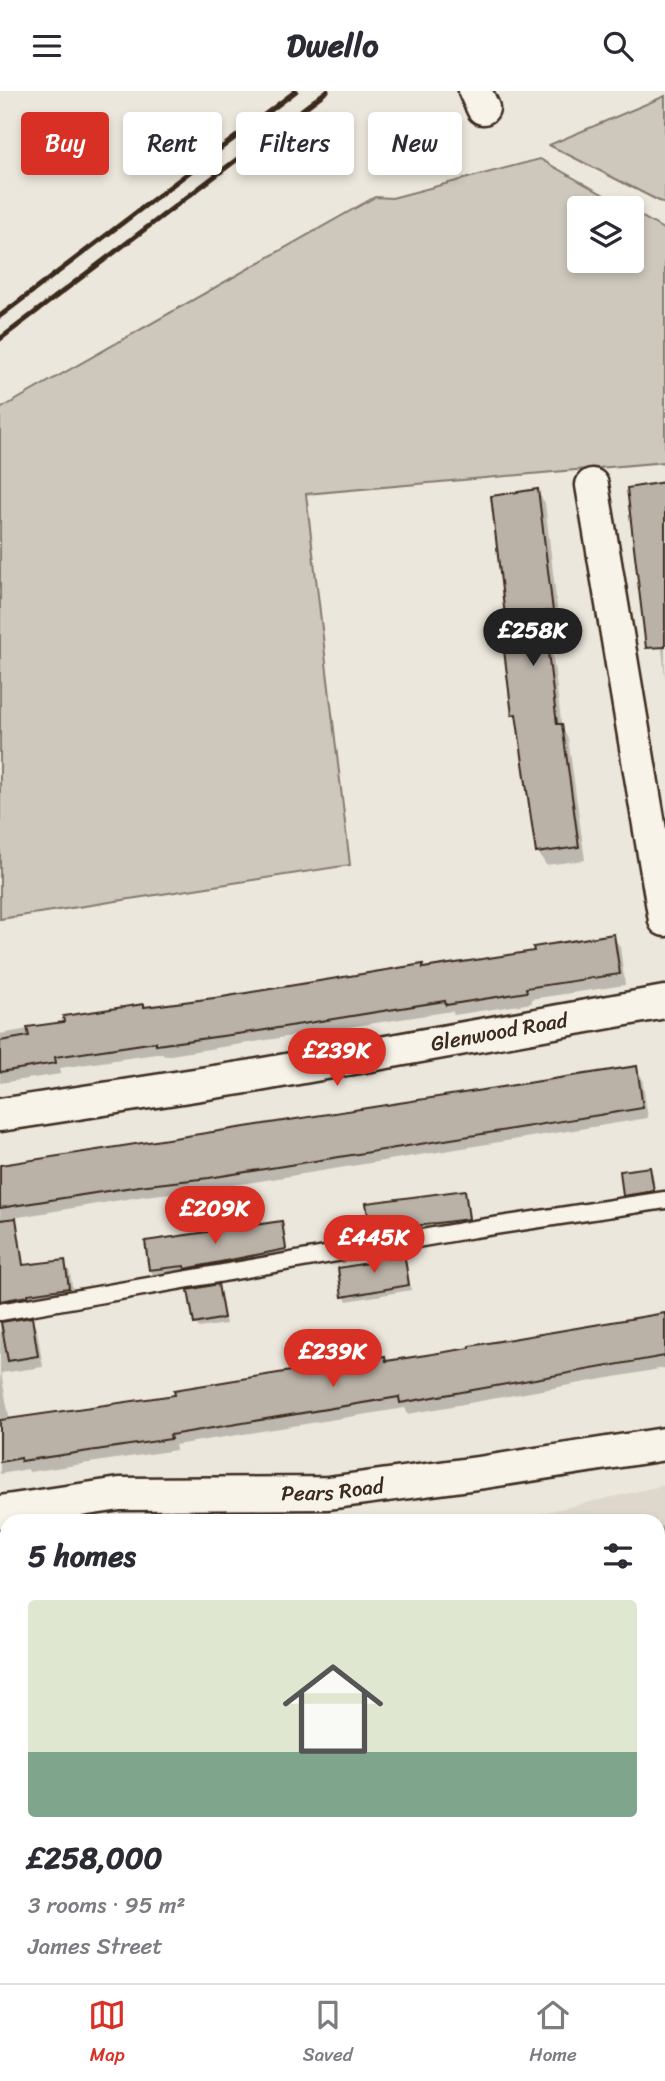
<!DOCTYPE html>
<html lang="en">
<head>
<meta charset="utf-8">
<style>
  body { margin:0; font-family:Sriracha,sans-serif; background:#f2f2f3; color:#2b2b33; height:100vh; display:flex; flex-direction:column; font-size:26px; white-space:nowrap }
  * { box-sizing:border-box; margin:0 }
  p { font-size:23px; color:#7c7c81 }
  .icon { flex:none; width:38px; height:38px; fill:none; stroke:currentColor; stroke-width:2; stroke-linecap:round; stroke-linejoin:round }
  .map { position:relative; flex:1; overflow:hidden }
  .side { position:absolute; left:0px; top:1423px; width:665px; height:471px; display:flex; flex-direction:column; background:#fff; border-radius:21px 21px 0 0; box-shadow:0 4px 10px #0003 }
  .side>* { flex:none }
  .guide { position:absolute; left:21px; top:21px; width:623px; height:63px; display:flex; gap:14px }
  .tools { position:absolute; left:567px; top:105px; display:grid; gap:14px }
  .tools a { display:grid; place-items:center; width:77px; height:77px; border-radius:7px; background:#fff; box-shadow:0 4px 10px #0003; font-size:35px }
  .price { position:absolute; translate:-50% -60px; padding:0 16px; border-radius:24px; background:#d93025; color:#fff; font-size:23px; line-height:46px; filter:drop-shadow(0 2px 4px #0008) }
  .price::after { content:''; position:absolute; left:50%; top:42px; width:21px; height:16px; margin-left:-10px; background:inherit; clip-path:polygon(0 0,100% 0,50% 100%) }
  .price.active { background:#222; color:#fff }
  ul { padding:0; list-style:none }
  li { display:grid; align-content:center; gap:14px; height:371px; padding:0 28px }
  li span { display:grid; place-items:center; height:217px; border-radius:7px; color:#555 }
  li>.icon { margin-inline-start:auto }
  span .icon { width:126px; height:126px; fill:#fffc; stroke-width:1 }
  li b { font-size:30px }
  h2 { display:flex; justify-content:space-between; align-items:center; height:84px; padding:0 28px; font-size:30px }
  .tag { padding:0 24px; border-radius:7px; background:#fff; box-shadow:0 4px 10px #0003; font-size:24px; line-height:63px }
  .tag.active { background:#d93025; color:#fff }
  header { display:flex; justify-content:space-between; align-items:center; height:91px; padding:0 28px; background:#fff; font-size:32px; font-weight:800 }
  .dock { display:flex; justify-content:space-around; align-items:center; height:98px; border-top:2px solid #e1e1e2; background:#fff; font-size:19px; color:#7c7c81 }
  .dock a { display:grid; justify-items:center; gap:4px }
  .dock .active { color:#d93025 }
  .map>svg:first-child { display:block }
  .built { fill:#ddd7cc }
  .green { fill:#cec8bc; stroke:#84796d; stroke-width:2 }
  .shadow { fill:#0003 }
  .building { fill:#bab2a7; stroke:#3b2a1e; stroke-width:2 }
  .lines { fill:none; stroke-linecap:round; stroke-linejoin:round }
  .lane-casing { stroke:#3b2a1e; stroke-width:21 }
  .street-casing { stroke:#3b2a1e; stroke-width:37 }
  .lane { stroke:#f7f3e8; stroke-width:16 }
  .street { stroke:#f7f3e8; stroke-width:32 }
  .rail { stroke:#3b2a1e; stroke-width:5 }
  .labels { text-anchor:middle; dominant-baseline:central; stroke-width:6; stroke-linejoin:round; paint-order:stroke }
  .street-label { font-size:21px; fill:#3b2a1e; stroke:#f7f3e8 }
</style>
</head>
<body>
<header><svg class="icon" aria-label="menu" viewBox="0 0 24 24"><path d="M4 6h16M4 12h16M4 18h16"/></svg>Dwello<svg class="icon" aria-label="search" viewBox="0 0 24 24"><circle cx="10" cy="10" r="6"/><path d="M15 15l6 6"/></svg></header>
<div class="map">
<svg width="665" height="1892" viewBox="0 0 665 1892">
  <rect width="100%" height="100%" fill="#ece7dc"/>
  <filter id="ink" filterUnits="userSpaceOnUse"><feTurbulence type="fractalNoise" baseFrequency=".0143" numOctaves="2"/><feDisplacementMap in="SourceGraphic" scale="14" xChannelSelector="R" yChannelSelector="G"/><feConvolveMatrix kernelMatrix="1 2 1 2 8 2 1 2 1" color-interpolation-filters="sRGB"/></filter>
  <g filter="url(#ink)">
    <path class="built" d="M 665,1394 L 665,1854 L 658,1856 L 658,1430 L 525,1430 L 524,1426 Z"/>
    <g class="green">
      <path d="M 665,5 L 665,113 L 549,54 Z"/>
      <path d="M 540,68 L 627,117 L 579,117 L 579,170 L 632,170 L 632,120 L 665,139 L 665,371 L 306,403 L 350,774 L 0,828 L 0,318 L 375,106 L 392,107 Z"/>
    </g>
    <g class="shadow">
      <path d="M 665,393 L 665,587 L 659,529 Z"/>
      <path d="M 537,400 L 545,412 L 559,533 L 549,534 L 562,638 L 568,647 L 585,769 L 546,774 L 538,761 L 519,632 L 514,623 L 508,536 Z"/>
      <path d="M 613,845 L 620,856 L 625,894 L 531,908 L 532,912 L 454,924 L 452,920 L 164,965 L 163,962 L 60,977 L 61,983 L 0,992 L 0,943 L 145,918 L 424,879 L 536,861 Z"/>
      <path d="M 636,977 L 642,987 L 648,1027 L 216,1097 L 145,1105 L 13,1127 L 21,1176 L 64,1171 L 70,1182 L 74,1208 L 0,1224 L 0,1075 Z"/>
      <path d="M 649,1078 L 653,1083 L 655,1105 L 628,1109 L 625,1104 Z"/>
      <path d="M 464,1101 L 467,1106 L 471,1133 L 402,1142 L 402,1145 L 375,1150 L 372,1145 L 368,1113 Z"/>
      <path d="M 281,1132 L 284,1137 L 287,1163 L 189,1183 L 188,1179 L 153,1184 L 150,1178 Z"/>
      <path d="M 403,1163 L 406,1168 L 411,1199 L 347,1210 L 344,1205 L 376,1173 Z"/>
      <path d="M 217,1195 L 220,1201 L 226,1233 L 199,1237 L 196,1232 Z"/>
      <path d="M 665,1224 L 665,1277 L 408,1323 L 405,1317 L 175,1354 L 176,1359 L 29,1381 L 28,1378 L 0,1383 L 0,1232 L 31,1228 L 37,1239 L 43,1276 L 1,1282 L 10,1330 L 387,1272 Z"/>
      <path d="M 665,1435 L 665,1531 L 658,1532 L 658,1436 Z"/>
      <path d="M 7,1488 L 7,1572 L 0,1573 L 0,1490 Z"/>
      <path d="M 658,1664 L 665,1685 L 665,1817 L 658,1820 Z"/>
      <path d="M 0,1709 L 7,1731 L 7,1742 L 0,1744 Z"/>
      <path d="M 7,1786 L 7,1853 L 0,1856 L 0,1789 Z"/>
      <path d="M 205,1886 L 256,1886 L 257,1892 L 207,1892 Z"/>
      <path d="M 401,1886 L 569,1886 L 571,1892 L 403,1892 Z"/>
      <path d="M 665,1887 L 665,1892 L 651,1892 Z"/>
    </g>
    <g class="building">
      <path d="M 665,391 L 665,556 L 646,557 L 627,397 Z"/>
      <path d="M 538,398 L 553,520 L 543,521 L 557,633 L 562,633 L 579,756 L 536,762 L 516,623 L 512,624 L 501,535 L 506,534 L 491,405 Z"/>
      <path d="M 614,843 L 620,883 L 526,897 L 527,901 L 446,914 L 445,910 L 259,940 L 156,954 L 156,951 L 55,966 L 56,972 L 0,981 L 0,950 L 29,945 L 27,936 L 64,931 L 63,925 L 144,913 L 144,916 L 222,906 L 423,873 L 423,877 L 534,860 L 533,856 Z"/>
      <path d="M 637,975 L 643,1017 L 209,1087 L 139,1095 L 0,1117 L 0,1074 Z"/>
      <path d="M 650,1076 L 654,1100 L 623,1105 L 620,1080 Z"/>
      <path d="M 465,1099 L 469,1128 L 400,1137 L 400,1140 L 371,1145 L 366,1112 Z"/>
      <path d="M 16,1127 L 23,1174 L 65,1169 L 69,1197 L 28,1203 L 28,1205 L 0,1210 L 0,1129 Z"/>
      <path d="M 282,1130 L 286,1158 L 185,1178 L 184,1175 L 149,1179 L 145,1150 Z"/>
      <path d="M 404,1161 L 409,1194 L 342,1206 L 338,1177 L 374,1171 L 374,1166 Z"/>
      <path d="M 218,1193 L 224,1227 L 194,1233 L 188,1199 Z"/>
      <path d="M 665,1222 L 665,1265 L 400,1312 L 399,1306 L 170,1344 L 171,1348 L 21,1370 L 21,1367 L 0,1371 L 0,1329 L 175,1304 L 174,1299 L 352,1270 L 385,1265 L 386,1270 L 426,1264 L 470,1257 L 470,1255 Z"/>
      <path d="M 32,1226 L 38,1265 L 8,1270 L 1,1231 Z"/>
    </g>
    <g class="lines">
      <g class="lane-casing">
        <path id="lane" d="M 0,1221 L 474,1138 L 665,1109"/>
      </g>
      <g class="street-casing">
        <g id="street">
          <path d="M 475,0 L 483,17"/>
          <path d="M 592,394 L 665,829"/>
          <path id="s1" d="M 0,1024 L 253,985 L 665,911"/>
          <path id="s2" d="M 0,1421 L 120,1403 L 328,1402 L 485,1381 L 665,1353"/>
          <path d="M 0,1884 L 7,1882"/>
          <path d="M 133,1886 L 136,1892"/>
        </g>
      </g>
      <use href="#lane" class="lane"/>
      <use href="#street" class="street"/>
      <g class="rail">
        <path d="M 0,225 L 296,0"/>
        <path d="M 0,248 L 327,0"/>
      </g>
    </g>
  </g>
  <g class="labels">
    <g class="street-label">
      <text stroke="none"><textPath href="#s1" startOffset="506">Glenwood Road</textPath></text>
      <text stroke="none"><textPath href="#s2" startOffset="334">Pears Road</textPath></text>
    </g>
  </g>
</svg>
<div class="tools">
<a><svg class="icon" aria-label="layers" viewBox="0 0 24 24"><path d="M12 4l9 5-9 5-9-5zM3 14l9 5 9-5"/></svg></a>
</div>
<b class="price active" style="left:533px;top:577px">£258K</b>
<b class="price" style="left:337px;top:997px">£239K</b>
<b class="price" style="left:215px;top:1155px">£209K</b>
<b class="price" style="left:374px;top:1184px">£445K</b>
<b class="price" style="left:333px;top:1298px">£239K</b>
<div class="guide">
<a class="tag active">Buy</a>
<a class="tag">Rent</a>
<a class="tag">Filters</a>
<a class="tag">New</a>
</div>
<section class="side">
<h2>5 homes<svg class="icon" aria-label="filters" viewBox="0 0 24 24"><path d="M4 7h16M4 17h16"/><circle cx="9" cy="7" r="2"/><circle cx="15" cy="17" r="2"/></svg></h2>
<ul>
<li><span style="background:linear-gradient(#dfe7d0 70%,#7fa58c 0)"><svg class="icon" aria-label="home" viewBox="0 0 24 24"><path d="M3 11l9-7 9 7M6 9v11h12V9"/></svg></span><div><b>£258,000</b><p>3 rooms · 95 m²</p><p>James Street</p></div></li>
</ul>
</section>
</div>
<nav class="dock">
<a class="active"><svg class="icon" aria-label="map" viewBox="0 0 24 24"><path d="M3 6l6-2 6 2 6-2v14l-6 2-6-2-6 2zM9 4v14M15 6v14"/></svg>Map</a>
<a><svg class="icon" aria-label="saved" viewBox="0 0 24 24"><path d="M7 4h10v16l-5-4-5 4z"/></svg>Saved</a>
<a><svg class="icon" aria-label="home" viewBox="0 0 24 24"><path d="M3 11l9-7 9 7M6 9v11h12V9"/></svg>Home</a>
</nav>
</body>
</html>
